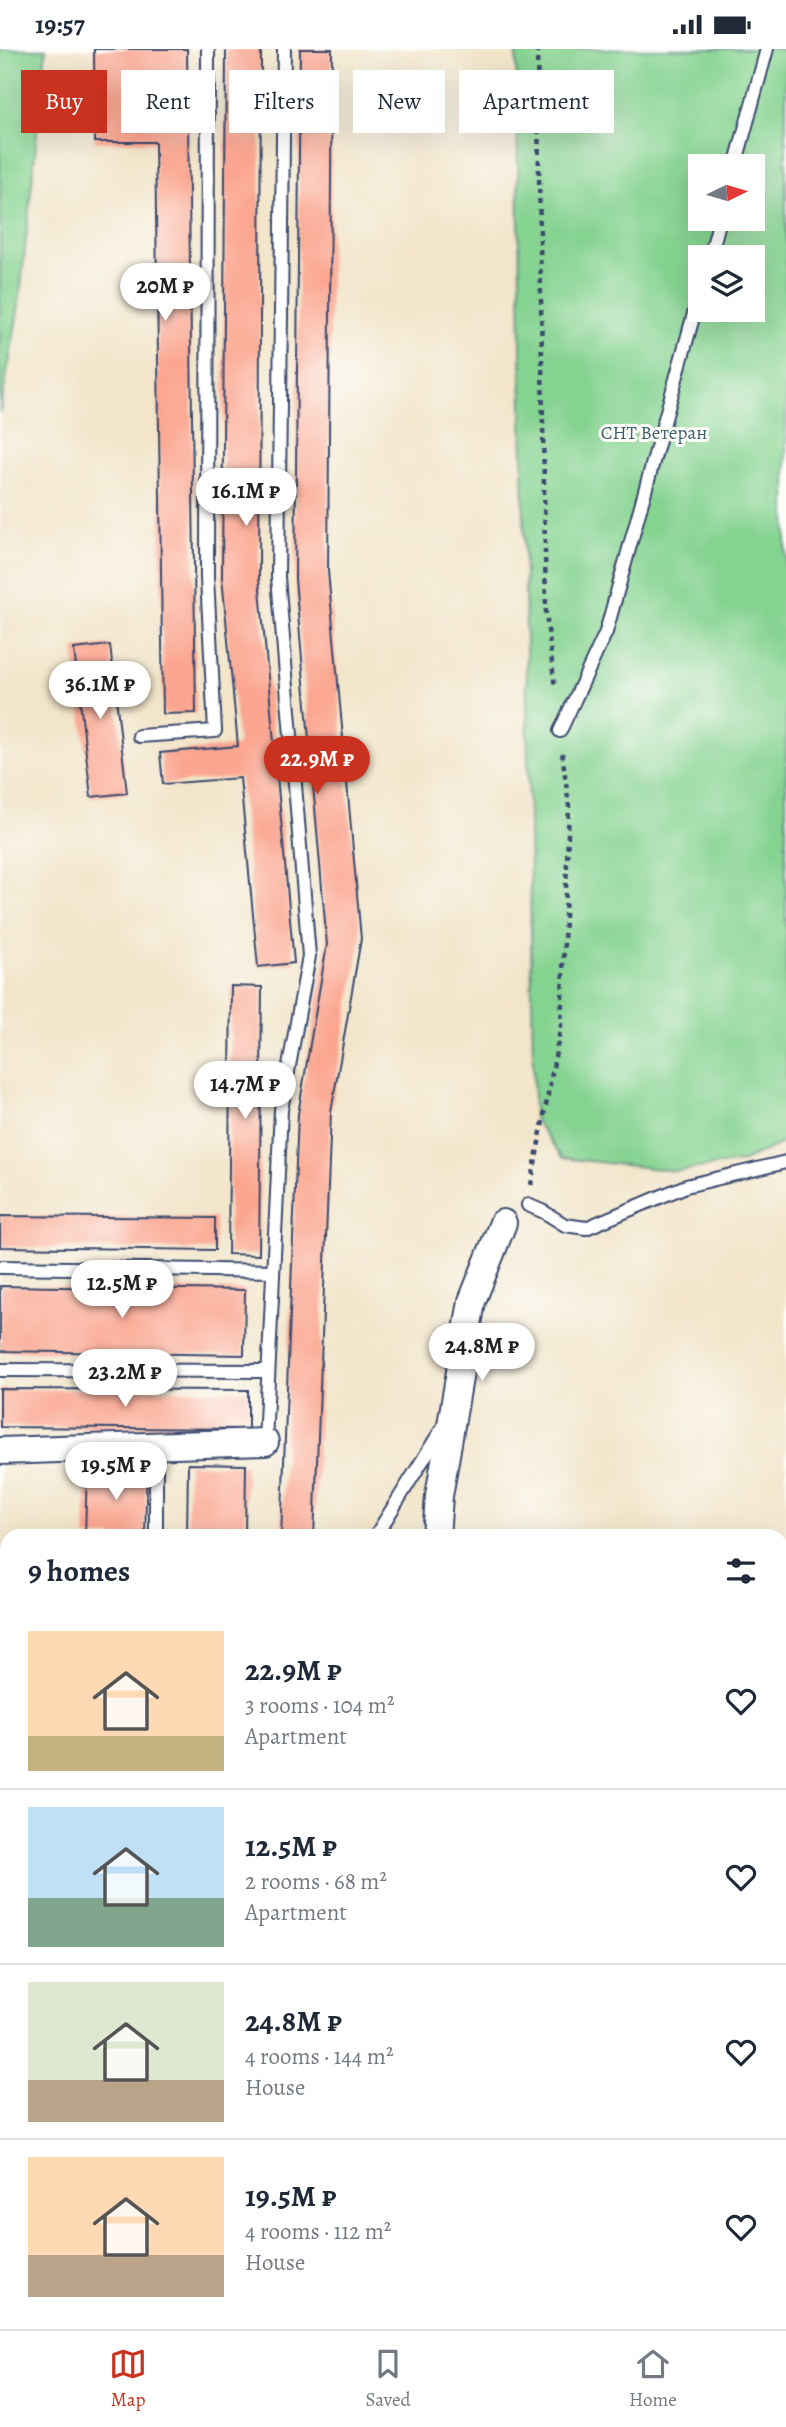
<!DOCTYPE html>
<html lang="en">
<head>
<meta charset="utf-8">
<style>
  body { margin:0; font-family:Alegreya,serif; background:#f2f2f3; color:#1f2937; height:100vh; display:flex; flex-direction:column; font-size:26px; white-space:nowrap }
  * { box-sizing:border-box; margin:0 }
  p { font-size:23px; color:#747a83 }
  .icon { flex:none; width:38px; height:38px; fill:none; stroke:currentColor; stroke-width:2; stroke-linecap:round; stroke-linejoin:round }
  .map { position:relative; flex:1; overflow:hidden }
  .panel { position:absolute; left:0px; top:1480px; width:788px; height:800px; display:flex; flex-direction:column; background:#fff; border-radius:21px 21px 0 0; box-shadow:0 7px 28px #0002 }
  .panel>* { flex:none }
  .hud { position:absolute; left:21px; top:21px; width:746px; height:63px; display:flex; gap:14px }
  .needle { width:46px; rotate:85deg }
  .fabs { position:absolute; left:688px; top:105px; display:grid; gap:14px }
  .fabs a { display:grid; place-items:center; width:77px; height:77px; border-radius:0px; background:#fff; box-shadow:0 7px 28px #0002; font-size:35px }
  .price { position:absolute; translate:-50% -60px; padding:0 16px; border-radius:24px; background:#fff; color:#222; font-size:23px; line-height:46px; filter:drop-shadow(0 2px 4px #0008) }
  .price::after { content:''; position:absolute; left:50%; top:42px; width:21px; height:16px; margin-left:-10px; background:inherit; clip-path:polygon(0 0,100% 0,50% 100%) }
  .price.active { background:#c8321e; color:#fff }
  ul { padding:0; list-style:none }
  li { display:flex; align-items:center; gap:21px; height:175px; padding:0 28px }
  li+li { border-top:2px solid #e0e1e3 }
  li span { display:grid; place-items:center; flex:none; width:196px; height:140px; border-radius:0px; color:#555 }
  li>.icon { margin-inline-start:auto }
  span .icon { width:84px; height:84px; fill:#fffc; stroke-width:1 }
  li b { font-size:30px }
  h2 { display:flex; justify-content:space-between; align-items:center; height:84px; padding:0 28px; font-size:30px }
  .tag { padding:0 24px; border-radius:0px; background:#fff; box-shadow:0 7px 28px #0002; font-size:24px; line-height:63px }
  .tag.active { background:#c8321e; color:#fff }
  .status { display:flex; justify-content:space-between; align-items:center; height:49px; padding:0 35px; background:#fff; direction:ltr }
  .status svg { height:19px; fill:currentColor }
  .tabs { display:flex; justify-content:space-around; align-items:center; height:98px; border-top:2px solid #e0e1e3; background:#fff; font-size:19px; color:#747a83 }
  .tabs a { display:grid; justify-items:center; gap:4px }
  .tabs .active { color:#c8321e }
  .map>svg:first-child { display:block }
  .industrial { fill:#ccc2b9 }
  .green { fill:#85d391; stroke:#508178; stroke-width:2; fill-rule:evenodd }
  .building { fill:#fba690 }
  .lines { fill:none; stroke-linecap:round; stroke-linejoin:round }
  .service-casing { stroke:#3b4a6e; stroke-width:16 }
  .minor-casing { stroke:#3b4a6e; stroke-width:30 }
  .path { stroke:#3b4a6e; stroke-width:4.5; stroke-dasharray:5 5; stroke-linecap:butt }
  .service { stroke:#fff; stroke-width:12 }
  .minor { stroke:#fff; stroke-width:26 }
  .labels { text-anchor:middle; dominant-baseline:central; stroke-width:6; stroke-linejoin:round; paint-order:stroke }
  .park-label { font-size:19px; fill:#3b606d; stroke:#fdfcf7 }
</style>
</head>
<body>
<div class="status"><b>19:57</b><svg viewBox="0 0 49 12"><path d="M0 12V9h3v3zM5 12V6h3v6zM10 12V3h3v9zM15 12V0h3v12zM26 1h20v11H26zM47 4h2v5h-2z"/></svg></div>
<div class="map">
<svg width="786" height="2280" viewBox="0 0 786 2280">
  <rect width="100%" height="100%" fill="#fdfcf7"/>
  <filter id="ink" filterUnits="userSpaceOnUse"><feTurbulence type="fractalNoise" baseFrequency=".0143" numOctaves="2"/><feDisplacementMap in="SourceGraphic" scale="14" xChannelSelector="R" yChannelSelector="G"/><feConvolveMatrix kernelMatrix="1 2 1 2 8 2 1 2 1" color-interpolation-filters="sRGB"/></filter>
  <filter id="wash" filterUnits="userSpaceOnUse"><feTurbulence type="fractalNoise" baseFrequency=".00686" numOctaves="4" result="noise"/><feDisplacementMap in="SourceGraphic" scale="28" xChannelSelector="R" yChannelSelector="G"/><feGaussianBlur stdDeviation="1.57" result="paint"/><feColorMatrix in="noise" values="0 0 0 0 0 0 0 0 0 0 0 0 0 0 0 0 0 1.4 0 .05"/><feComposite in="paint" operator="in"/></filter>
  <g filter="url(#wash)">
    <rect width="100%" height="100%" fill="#f2e5ca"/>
    <path class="industrial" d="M 0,1526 L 7,1527 L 7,2273 L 343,2273 L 343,2280 L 0,2280 Z"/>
    <g class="green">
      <path d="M 0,0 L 46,0 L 19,256 L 0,364 Z"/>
      <path d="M 516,0 L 786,0 L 786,1092 L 741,1113 L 677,1122 L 562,1109 L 534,1070 ZM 700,117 L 752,117 L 752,170 L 700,170 ZM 700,208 L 752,208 L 752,261 L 700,261 Z"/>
    </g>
    <g id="blocks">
      <g class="building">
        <path d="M 94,0 L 187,0 L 196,664 L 163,665 L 155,93 L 95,93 Z"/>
        <path d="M 226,0 L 261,0 L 259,529 L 294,914 L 258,918 L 240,729 L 163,735 L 160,704 L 238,697 L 222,528 Z"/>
        <path d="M 300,0 L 332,0 L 328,522 L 361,890 L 331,1063 L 314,1488 L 281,1488 L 298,1065 L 327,896 L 295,530 Z"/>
        <path d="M 110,596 L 127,744 L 91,748 L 74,600 Z"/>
        <path d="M 231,937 L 262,938 L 259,1206 L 228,1205 Z"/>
        <path d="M 0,1167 L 215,1169 L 215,1201 L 0,1198 Z"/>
        <path d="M 0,1237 L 245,1241 L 244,1306 L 0,1302 Z"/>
        <path d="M 0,1340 L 248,1341 L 248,1380 L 0,1378 Z"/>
        <path d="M 188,1415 L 246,1416 L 245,1488 L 187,1488 Z"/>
        <path d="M 87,1417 L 147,1419 L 145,1488 L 85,1488 Z"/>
        <path d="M 5,2025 L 7,2025 L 7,2066 L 0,2066 Z"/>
      </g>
    </g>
  </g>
  <g filter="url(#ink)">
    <use href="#blocks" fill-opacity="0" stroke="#3b4a6e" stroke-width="2"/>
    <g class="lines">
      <g class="service-casing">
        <g id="service">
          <path d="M 735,117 L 767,0"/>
          <path d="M 710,208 L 720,170"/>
          <path d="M 560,682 L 606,583 L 700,243"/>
          <path d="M 139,687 L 215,682 L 207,529 L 208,0"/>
          <path d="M 528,1156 L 544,1163 L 565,1176 L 586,1179 L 686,1137 L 786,1113"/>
          <path d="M 0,1218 L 273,1222"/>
          <path d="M 0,1321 L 268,1322"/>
          <path d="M 265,1393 L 281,1061 L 309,907 L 278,528 L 284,0"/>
          <path d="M 156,1488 L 156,1397"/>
          <path d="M 375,1488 L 442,1380"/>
        </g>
      </g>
      <g class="minor-casing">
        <g id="minor">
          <path d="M 0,1402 L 265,1393"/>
          <path d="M 436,1488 L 439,1447 L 472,1252 L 503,1174"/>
          <path d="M 501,2273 L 520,2280"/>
          <path d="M 453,2280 L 454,2273"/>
        </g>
      </g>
      <g class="path">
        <path d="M 537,0 L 546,564 L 555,639"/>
        <path d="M 531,1136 L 561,976 L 569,757 L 562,703"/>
      </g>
      <use href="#service" class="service"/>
      <use href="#minor" class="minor"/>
    </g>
  </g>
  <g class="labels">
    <g class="park-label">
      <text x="654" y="384">СНТ Ветеран</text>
    </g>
  </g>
</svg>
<div class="fabs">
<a><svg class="needle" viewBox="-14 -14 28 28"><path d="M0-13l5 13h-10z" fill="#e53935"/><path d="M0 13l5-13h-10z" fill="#747a83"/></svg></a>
<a><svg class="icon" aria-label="layers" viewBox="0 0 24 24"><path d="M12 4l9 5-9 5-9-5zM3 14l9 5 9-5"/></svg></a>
</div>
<b class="price" style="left:165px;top:274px">20M ₽</b>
<b class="price" style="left:246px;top:479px">16.1M ₽</b>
<b class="price" style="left:100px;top:672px">36.1M ₽</b>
<b class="price active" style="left:317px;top:747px">22.9M ₽</b>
<b class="price" style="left:245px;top:1072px">14.7M ₽</b>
<b class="price" style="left:122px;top:1271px">12.5M ₽</b>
<b class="price" style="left:482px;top:1334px">24.8M ₽</b>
<b class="price" style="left:125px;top:1360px">23.2M ₽</b>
<b class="price" style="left:116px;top:1453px">19.5M ₽</b>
<div class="hud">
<a class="tag active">Buy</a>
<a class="tag">Rent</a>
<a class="tag">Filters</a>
<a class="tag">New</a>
<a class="tag">Apartment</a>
</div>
<section class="panel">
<h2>9 homes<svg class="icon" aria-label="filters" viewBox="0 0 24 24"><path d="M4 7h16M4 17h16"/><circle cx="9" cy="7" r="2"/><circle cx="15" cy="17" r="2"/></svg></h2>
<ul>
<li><span style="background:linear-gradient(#ffd9b3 75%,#c2b280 0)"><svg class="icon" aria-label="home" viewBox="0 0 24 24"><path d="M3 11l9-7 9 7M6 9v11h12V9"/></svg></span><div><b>22.9M ₽</b><p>3 rooms · 104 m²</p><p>Apartment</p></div><svg class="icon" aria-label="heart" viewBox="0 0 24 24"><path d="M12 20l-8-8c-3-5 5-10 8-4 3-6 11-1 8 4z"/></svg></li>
<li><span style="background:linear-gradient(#bfe0f5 65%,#7fa58c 0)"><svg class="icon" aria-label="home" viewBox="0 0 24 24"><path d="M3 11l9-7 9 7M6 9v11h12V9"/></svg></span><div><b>12.5M ₽</b><p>2 rooms · 68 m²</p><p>Apartment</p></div><svg class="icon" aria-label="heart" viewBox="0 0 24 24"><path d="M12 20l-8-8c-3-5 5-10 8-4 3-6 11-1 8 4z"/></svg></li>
<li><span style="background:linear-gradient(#dfe7d0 70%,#b9a48a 0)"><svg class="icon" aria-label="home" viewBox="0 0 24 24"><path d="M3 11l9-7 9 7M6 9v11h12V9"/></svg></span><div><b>24.8M ₽</b><p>4 rooms · 144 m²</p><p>House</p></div><svg class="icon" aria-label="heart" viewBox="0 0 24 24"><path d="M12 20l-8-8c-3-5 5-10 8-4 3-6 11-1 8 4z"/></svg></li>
<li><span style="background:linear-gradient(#ffd9b3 70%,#b9a48a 0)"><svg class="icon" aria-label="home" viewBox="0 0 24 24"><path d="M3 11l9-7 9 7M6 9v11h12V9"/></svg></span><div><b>19.5M ₽</b><p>4 rooms · 112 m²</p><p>House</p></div><svg class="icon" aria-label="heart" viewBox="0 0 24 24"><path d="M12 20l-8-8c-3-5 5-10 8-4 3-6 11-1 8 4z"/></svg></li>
</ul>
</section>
</div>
<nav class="tabs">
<a class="active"><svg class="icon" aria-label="map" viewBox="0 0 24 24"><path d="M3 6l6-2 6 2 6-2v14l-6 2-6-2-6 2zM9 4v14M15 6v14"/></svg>Map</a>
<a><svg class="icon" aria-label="saved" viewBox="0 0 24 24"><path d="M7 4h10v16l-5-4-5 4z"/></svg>Saved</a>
<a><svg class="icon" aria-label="home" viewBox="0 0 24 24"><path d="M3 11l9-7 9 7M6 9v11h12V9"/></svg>Home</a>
</nav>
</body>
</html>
